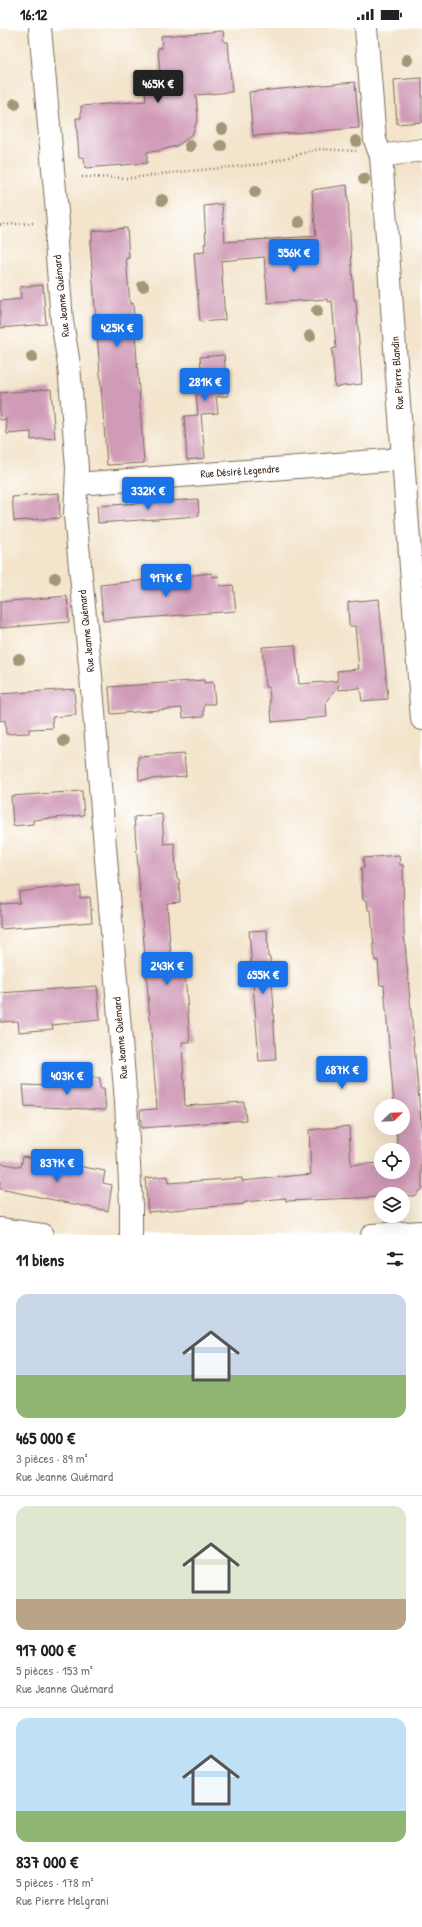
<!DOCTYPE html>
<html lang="fr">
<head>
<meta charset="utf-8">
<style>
  body { margin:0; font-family:"Patrick Hand",sans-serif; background:#f6f6f6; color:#202124; height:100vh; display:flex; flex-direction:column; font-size:15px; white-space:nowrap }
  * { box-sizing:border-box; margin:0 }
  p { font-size:13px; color:#757577 }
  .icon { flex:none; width:22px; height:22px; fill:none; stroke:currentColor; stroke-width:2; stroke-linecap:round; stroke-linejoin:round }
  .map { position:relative; height:1207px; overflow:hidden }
  .panel { display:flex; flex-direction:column; background:#fff; flex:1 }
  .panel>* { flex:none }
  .needle { width:26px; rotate:67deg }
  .fabs { position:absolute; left:374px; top:1071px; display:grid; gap:8px }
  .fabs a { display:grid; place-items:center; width:36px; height:36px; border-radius:50%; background:#fff; box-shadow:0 4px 16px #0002; font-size:20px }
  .price { position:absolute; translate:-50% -34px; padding:0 9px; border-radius:4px; background:#1a73e8; color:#fff; font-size:13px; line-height:26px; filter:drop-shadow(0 1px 2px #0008) }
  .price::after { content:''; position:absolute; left:50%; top:24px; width:12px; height:9px; margin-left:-6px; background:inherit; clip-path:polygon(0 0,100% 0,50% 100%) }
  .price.selected { background:#222; color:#fff }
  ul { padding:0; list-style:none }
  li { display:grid; align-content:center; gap:8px; height:212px; padding:0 16px }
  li+li { border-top:1px solid #e0e0e0 }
  li span { display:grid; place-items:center; height:124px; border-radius:12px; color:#555 }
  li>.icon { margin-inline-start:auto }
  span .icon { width:72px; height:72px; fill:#fffc; stroke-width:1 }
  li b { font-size:17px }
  h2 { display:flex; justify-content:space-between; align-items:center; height:48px; padding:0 16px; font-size:17px }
  .status { display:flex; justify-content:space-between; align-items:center; height:28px; padding:0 20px; background:#fff; direction:ltr }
  .status svg { height:11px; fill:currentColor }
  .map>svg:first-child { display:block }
  .building { fill:#d09bb7 }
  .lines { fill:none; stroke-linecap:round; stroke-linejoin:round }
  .minor-casing { stroke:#7b6b5b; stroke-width:24 }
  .path { stroke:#7b6b5b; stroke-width:2.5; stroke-dasharray:1 3; stroke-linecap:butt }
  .minor { stroke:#fff; stroke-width:22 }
  .tree { fill:#a29878 }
  .labels { text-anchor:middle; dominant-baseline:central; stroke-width:3.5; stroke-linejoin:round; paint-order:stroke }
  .street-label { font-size:11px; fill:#3b2a1e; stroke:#fff }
</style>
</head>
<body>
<div class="status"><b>16:12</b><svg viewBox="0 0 49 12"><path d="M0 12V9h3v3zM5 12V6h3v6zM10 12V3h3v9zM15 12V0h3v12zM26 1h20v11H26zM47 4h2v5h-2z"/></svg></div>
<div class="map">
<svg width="422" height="1207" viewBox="0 0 422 1207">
  <rect width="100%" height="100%" fill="#fff"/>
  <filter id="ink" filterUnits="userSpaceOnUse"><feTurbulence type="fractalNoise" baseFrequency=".025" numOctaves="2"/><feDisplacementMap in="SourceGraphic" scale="8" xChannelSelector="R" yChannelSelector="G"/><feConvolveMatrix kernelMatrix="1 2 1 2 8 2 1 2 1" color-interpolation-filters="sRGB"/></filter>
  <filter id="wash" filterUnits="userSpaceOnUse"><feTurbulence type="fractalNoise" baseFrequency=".012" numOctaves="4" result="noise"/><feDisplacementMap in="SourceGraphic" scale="16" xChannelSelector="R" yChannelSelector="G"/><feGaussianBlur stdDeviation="0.9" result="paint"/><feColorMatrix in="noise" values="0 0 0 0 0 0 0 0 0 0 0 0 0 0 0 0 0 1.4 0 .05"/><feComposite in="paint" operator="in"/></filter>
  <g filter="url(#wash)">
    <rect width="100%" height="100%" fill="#f3e4cb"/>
    <g id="blocks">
      <g class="building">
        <path d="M 223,3 L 224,14 L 228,14 L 232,64 L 196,67 L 198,90 L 193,104 L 188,110 L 176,118 L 158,123 L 147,124 L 147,135 L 85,140 L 84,129 L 79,129 L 76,90 L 81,90 L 81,78 L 146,73 L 145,62 L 158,61 L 157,59 L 161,59 L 158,20 L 162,20 L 161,8 Z"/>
        <path d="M 422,50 L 422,94 L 397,96 L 394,52 Z"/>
        <path d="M 355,54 L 359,100 L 253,108 L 249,64 Z"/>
        <path d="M 347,157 L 354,272 L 356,272 L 362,356 L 335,359 L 332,321 L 336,320 L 332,273 L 328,274 L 328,271 L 268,275 L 264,229 L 221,233 L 225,292 L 200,294 L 194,225 L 205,224 L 204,216 L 206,216 L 204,178 L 222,176 L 225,214 L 316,208 L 312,162 Z"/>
        <path d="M 127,200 L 129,230 L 126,230 L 130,276 L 133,275 L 144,435 L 107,437 L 90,213 L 92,213 L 92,203 Z"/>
        <path d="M 43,257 L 46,296 L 0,300 L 0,273 L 21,271 L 20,259 Z"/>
        <path d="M 224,327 L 228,368 L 216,369 L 218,385 L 201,386 L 205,430 L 187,432 L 184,388 L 198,387 L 194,342 L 201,341 L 200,329 Z"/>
        <path d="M 51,361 L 55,410 L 31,412 L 31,404 L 7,406 L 6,391 L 0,392 L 0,365 Z"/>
        <path d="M 59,465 L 60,490 L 14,493 L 12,469 Z"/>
        <path d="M 198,471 L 199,488 L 98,495 L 97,478 Z"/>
        <path d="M 212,545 L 212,549 L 219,548 L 220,558 L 233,557 L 236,583 L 103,593 L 100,557 Z"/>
        <path d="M 67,568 L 69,594 L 0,600 L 0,574 Z"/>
        <path d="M 379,571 L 388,671 L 362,673 L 360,660 L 339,662 L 339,657 L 326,675 L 327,689 L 272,694 L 269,659 L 265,659 L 262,619 L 295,617 L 299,656 L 338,653 L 337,643 L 359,641 L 355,598 L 349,598 L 348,574 Z"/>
        <path d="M 204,652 L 204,655 L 213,654 L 215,676 L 205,676 L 204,679 L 204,688 L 183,690 L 182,680 L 111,686 L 109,659 Z"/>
        <path d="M 74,661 L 76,687 L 52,689 L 53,700 L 29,701 L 29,705 L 6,706 L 5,692 L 0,693 L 0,666 Z"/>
        <path d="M 184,726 L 186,748 L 139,752 L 138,729 Z"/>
        <path d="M 82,763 L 84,787 L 33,792 L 33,796 L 13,798 L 11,768 Z"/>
        <path d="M 162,786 L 164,816 L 174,815 L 177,851 L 179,851 L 180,874 L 167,875 L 172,944 L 185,944 L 190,1014 L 182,1014 L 185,1078 L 244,1074 L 246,1092 L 141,1100 L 140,1082 L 157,1081 L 134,789 Z"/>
        <path d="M 399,827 L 400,837 L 403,837 L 404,905 L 422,1106 L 422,1160 L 414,1168 L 381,1166 L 381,1169 L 286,1173 L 286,1170 L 245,1174 L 244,1176 L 148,1184 L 145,1150 L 168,1148 L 168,1155 L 242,1150 L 242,1153 L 311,1146 L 309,1102 L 349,1098 L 351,1137 L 381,1135 L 381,1144 L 403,1144 L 403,1122 L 398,1122 L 396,1100 L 403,1100 L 403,1078 L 394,1078 L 384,957 L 380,957 L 378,932 L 375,933 L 371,882 L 368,882 L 367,872 L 363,872 L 361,840 L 364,840 L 363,830 Z"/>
        <path d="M 65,858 L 66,860 L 80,858 L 80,870 L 90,869 L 92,894 L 0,901 L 0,876 L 20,875 L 19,864 Z"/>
        <path d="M 267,902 L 268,929 L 270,929 L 274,980 L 273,980 L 276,1032 L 259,1033 L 249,903 Z"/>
        <path d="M 97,958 L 100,992 L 52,997 L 53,1001 L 19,1004 L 18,993 L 0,994 L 0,965 Z"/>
        <path d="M 79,1049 L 100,1050 L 100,1060 L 104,1060 L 106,1082 L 25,1078 L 23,1057 L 80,1059 Z"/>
        <path d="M 23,1128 L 105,1143 L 103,1155 L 112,1157 L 108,1183 L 0,1161 L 0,1135 L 21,1139 Z"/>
      </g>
    </g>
  </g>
  <g filter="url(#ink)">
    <use href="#blocks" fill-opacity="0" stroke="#7b6b5b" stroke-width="1"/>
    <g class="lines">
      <g class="minor-casing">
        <g id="minor">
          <path d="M 40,0 L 58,195 L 56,215 L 62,293 L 69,337 L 77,440 L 75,488 L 91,648 L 126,1074 L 131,1177 L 131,1207"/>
          <path d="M 366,0 L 375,112 L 381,128 L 422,691"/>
          <path d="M 381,128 L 422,122"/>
          <path d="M 77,456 L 388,432 L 403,429"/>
          <path d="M 0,1201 L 42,1207"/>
          <path d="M 372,1207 L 422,1204"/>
        </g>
      </g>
      <g class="path">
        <path d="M 82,149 L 132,150 L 169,145 L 263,136 L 319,121 L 356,123"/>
        <path d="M 0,197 L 35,195"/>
      </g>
      <use href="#minor" class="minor"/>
    </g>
    <g class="tree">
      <circle cx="407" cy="32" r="6"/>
      <circle cx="15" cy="76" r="6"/>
      <circle cx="222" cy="101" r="6"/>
      <circle cx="356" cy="113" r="6"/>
      <circle cx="190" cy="118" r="6"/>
      <circle cx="221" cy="118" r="6"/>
      <circle cx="364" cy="151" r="6"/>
      <circle cx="255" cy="164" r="6"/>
      <circle cx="162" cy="172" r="6"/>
      <circle cx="299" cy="194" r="6"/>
      <circle cx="143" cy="258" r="6"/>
      <circle cx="317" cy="283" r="6"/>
      <circle cx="310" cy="308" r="6"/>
      <circle cx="32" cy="329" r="6"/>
      <circle cx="55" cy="550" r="6"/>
      <circle cx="19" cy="631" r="6"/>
      <circle cx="64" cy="713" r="6"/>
    </g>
  </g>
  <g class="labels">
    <g class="street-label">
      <text transform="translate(61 268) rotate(-96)">Rue Jeanne Quémard</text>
      <text transform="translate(397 345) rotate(-94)">Rue Pierre Blandin</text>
      <text transform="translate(240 443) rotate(-4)">Rue Désiré Legendre</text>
      <text transform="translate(86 603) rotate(-96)">Rue Jeanne Quémard</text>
      <text transform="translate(120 1010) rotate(-95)">Rue Jeanne Quémard</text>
    </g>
  </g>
</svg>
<div class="fabs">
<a><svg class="needle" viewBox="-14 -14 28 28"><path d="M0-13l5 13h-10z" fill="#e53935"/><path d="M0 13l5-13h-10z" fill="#757577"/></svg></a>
<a><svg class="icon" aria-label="locate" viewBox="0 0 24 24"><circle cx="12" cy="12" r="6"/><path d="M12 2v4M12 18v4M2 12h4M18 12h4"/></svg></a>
<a><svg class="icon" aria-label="layers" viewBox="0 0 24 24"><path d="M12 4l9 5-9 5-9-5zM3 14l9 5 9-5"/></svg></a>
</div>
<b class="price selected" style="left:158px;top:76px">465K €</b>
<b class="price" style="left:294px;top:245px">556K €</b>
<b class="price" style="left:117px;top:320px">425K €</b>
<b class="price" style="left:205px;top:374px">281K €</b>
<b class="price" style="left:148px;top:483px">332K €</b>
<b class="price" style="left:166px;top:570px">917K €</b>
<b class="price" style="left:167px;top:958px">243K €</b>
<b class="price" style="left:263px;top:967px">655K €</b>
<b class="price" style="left:342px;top:1062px">687K €</b>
<b class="price" style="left:67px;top:1068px">403K €</b>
<b class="price" style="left:57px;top:1155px">837K €</b>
</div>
<section class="panel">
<h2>11 biens<svg class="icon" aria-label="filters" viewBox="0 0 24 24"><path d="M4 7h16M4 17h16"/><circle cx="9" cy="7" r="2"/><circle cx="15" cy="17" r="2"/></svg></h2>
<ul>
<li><span style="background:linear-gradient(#c9d6e8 65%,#8fb573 0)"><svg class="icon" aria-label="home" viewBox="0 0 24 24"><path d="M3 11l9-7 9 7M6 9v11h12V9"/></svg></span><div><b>465 000 €</b><p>3 pièces · 89 m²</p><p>Rue Jeanne Quémard</p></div></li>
<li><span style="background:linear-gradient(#dfe7d0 75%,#b9a48a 0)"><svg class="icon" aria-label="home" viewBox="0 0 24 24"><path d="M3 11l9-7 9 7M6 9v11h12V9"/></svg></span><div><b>917 000 €</b><p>5 pièces · 153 m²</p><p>Rue Jeanne Quémard</p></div></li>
<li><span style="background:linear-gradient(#bfe0f5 75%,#8fb573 0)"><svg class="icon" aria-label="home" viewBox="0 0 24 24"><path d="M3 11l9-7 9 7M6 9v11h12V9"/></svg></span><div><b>837 000 €</b><p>5 pièces · 178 m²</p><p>Rue Pierre Melgrani</p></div></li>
</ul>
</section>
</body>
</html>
